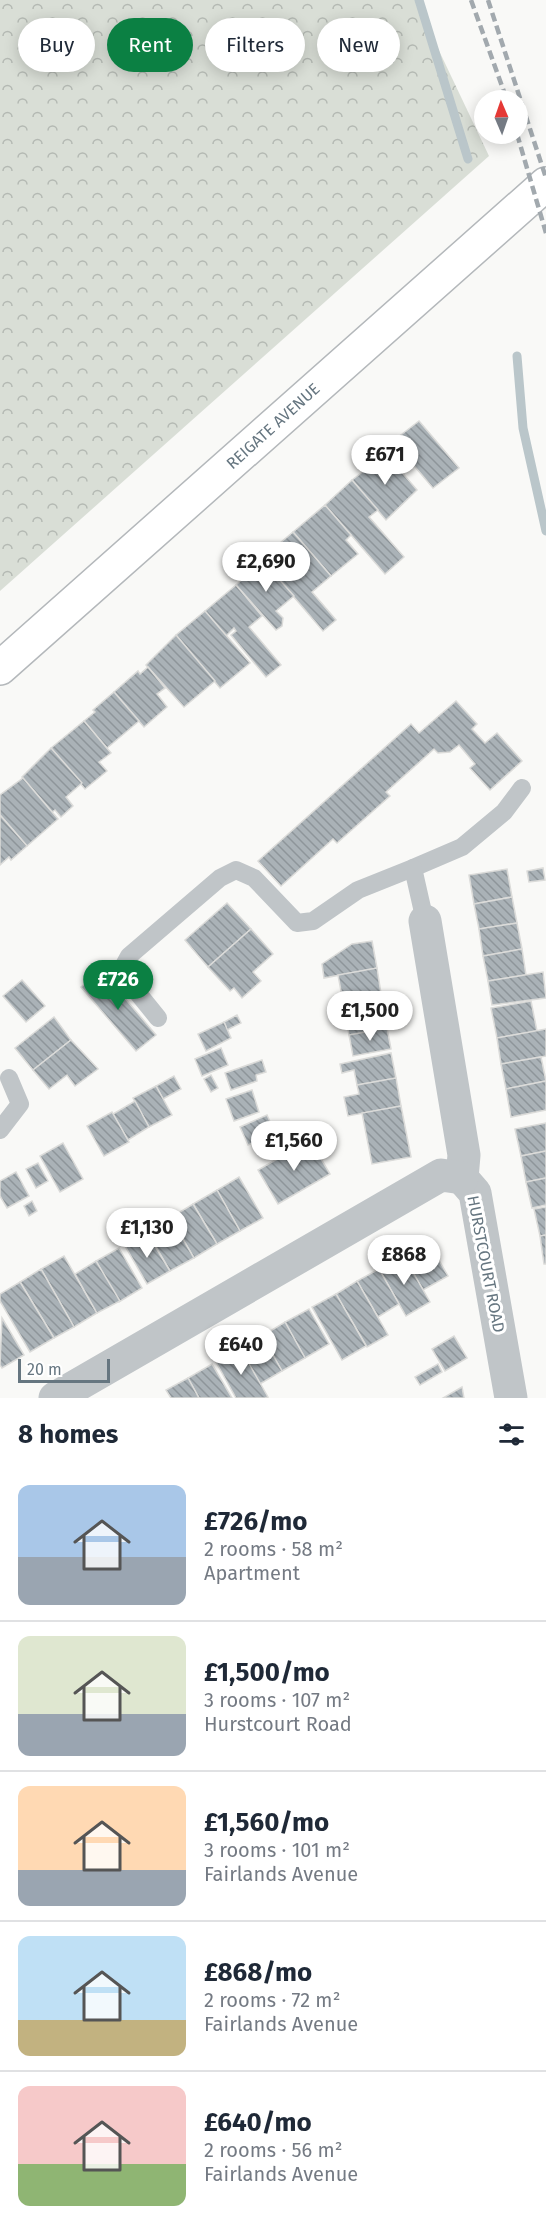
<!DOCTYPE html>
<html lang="en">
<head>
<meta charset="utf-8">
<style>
  body { margin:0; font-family:"Fira Sans",sans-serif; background:#f6f6f7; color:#1f2937; height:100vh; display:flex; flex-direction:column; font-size:22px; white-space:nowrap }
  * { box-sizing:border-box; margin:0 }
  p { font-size:20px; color:#747a83 }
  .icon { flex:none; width:33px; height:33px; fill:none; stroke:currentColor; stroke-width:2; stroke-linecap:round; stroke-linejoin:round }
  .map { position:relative; height:1398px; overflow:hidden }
  .sheet { display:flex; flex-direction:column; background:#fff; flex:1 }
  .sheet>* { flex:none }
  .top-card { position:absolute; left:18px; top:18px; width:510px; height:54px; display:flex; gap:12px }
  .needle { width:39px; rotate:358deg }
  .controls { position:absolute; left:474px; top:90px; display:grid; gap:12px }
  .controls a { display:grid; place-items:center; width:54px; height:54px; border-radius:50%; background:#fff; box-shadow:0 3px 15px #0003; font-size:30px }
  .scale { position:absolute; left:18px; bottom:15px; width:92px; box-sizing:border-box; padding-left:6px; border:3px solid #667680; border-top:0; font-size:16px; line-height:21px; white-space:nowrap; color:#667680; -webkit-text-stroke:4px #fff; paint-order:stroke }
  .price { position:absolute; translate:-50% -51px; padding:0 14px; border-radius:21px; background:#fff; color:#222; font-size:20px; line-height:39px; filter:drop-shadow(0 2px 3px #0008) }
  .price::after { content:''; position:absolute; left:50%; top:36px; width:18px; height:14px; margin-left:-9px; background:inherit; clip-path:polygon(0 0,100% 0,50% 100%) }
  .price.active { background:#0b8043; color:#fff }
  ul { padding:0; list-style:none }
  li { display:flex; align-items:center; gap:18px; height:150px; padding:0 18px }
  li+li { border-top:2px solid #e0e1e3 }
  li span { display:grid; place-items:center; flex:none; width:168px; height:120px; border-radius:12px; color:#555 }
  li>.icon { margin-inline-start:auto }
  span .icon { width:72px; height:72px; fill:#fffc; stroke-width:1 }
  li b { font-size:26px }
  h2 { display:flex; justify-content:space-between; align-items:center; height:72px; padding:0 18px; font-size:26px }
  .chip { padding:0 21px; border-radius:27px; background:#fff; box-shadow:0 3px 15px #0003; font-size:21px; line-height:54px }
  .chip.active { background:#0b8043; color:#fff }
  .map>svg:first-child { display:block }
  .park { fill:url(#park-crowns) }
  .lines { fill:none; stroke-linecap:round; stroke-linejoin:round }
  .stream { stroke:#bac6ca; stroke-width:9 }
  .building { fill:url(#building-back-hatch); stroke:#dbdbd9; stroke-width:1.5 }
  .highway-casing { stroke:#b4b8bb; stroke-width:36 }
  .lane { stroke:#c0c5c8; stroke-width:18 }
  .street { stroke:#c0c5c8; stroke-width:33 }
  .highway { stroke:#fff; stroke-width:33 }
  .rail { stroke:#a2a9ae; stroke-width:4.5; stroke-dasharray:9 4.5; stroke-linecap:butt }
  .labels { text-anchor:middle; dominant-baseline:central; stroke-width:6; stroke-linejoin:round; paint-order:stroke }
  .street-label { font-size:16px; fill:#667680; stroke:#fff }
</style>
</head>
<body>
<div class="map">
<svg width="546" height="1398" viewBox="0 0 546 1398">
  <defs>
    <pattern id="park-crowns" width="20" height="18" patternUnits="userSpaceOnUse" patternTransform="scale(1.5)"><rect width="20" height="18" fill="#d9ded6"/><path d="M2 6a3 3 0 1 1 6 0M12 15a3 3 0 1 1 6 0" fill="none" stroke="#b4b9b3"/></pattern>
    <pattern id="building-back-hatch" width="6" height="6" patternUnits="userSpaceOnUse" patternTransform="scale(1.5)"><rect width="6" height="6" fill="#aab2b7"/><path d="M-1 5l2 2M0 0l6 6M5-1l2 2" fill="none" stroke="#8e959a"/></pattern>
  </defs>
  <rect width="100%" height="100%" fill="#f9f9f7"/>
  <path class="park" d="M 0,0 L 415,0 L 489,156 L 0,591 Z"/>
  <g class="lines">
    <g class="stream">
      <path d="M 419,0 L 468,159"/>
      <path d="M 517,356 L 523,428 L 546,531"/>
    </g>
  </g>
  <g class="building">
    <path d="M 419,421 L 459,468 L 433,488 L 393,441 Z"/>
    <path d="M 386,454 L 417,490 L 386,520 L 352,480 Z"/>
    <path d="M 352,480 L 378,510 L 369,517 L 404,557 L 385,574 L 325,505 Z"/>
    <path d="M 325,505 L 351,535 L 346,540 L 358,554 L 331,576 L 293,532 Z"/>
    <path d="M 293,532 L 331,576 L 312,592 L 336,620 L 323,631 L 264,562 L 275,552 L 273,549 Z"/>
    <path d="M 262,560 L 294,596 L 276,611 L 283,618 L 282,626 L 276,630 L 236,585 Z"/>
    <path d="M 236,585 L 262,616 L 249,627 L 281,665 L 266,677 L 231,635 L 236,631 L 234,628 L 226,636 L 205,611 Z"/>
    <path d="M 205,611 L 250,663 L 220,688 L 176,635 Z"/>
    <path d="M 176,635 L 215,681 L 184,707 L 146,665 Z"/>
    <path d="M 148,667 L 165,688 L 157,694 L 167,707 L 144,727 L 114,692 L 138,671 L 140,674 Z"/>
    <path d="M 114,692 L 139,721 L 107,748 L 84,721 L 95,712 L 93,710 Z"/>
    <path d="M 456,701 L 477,724 L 472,729 L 485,743 L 497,733 L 522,761 L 490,790 L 470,768 L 475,764 L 459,745 L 450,752 L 438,753 L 434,749 L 386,792 L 390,796 L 337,843 L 333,839 L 281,886 L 258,861 L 411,724 L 419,733 Z"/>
    <path d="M 84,721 L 111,753 L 99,762 L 107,771 L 85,789 L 51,748 Z"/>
    <path d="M 51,748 L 82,783 L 66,797 L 73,806 L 61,817 L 55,810 L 52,812 L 22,777 Z"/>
    <path d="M 23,778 L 58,819 L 27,846 L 0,815 L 0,795 Z"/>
    <path d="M 0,815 L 27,846 L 11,860 L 9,857 L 0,865 Z"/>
    <path d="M 543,868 L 545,880 L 529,882 L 527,871 Z"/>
    <path d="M 507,869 L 512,897 L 474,904 L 469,875 Z"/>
    <path d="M 512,897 L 517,923 L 479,929 L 474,904 Z"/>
    <path d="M 227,903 L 251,929 L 208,967 L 185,940 Z"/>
    <path d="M 517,923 L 522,949 L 483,956 L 479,929 Z"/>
    <path d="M 251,929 L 273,954 L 253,972 L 261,981 L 242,998 L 234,988 L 230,991 L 208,967 Z"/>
    <path d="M 372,941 L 377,968 L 324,978 L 322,964 L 352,944 Z"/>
    <path d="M 522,949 L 526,975 L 488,981 L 483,956 Z"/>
    <path d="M 377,968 L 382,1000 L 344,1007 L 338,975 Z"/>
    <path d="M 101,970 L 156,1035 L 136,1051 L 81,987 Z"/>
    <path d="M 543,972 L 546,998 L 492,1005 L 488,981 Z"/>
    <path d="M 22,980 L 45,1006 L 26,1022 L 3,996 Z"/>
    <path d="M 382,1000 L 387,1028 L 349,1035 L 344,1007 Z"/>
    <path d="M 531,1001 L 537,1031 L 497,1038 L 491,1008 Z"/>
    <path d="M 237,1015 L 241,1023 L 227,1030 L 224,1022 Z"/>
    <path d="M 54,1017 L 71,1040 L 33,1070 L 15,1048 Z"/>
    <path d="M 224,1022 L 231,1038 L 206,1051 L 198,1034 Z"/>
    <path d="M 387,1028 L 391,1049 L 353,1056 L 349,1035 Z"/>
    <path d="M 546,1029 L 546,1056 L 501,1064 L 497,1038 Z"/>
    <path d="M 71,1040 L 98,1069 L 75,1086 L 67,1075 L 49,1089 L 33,1070 Z"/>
    <path d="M 221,1048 L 228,1065 L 202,1076 L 195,1059 Z"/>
    <path d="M 391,1053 L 396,1078 L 357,1085 L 354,1070 L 342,1073 L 340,1064 Z"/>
    <path d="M 541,1057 L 546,1081 L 506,1089 L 501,1064 Z"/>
    <path d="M 262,1060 L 266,1072 L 256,1075 L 257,1081 L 231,1090 L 225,1073 Z"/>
    <path d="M 211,1075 L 218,1088 L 211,1092 L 204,1079 Z"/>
    <path d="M 174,1076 L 181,1089 L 163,1099 L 156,1086 Z"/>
    <path d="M 396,1078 L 401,1106 L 348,1116 L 344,1097 L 359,1094 L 357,1085 Z"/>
    <path d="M 546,1081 L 546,1110 L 511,1117 L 506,1089 Z"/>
    <path d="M 156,1086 L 172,1115 L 149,1127 L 133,1098 Z"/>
    <path d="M 252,1090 L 259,1112 L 234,1121 L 226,1099 Z"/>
    <path d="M 135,1101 L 149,1127 L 128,1140 L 113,1114 Z"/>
    <path d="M 401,1106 L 411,1157 L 372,1164 L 362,1113 Z"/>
    <path d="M 112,1112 L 129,1142 L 104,1156 L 87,1126 Z"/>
    <path d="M 267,1115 L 275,1133 L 248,1145 L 240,1127 Z"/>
    <path d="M 546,1123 L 546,1151 L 521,1156 L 515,1129 Z"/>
    <path d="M 310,1140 L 330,1174 L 278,1204 L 258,1170 Z"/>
    <path d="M 63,1143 L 83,1179 L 60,1192 L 40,1156 Z"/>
    <path d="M 546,1151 L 546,1178 L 526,1182 L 521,1156 Z"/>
    <path d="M 38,1163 L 48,1181 L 36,1188 L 26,1169 Z"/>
    <path d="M 16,1172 L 29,1196 L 7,1208 L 0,1196 L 0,1181 Z"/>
    <path d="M 239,1177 L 263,1218 L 240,1231 L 217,1190 Z"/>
    <path d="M 546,1178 L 546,1205 L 532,1208 L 526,1182 Z"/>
    <path d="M 217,1190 L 240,1231 L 217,1244 L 193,1204 Z"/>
    <path d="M 32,1201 L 37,1211 L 29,1216 L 24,1206 Z"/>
    <path d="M 193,1204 L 217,1244 L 194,1258 L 170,1218 Z"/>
    <path d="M 546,1207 L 546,1235 L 540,1236 L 534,1209 Z"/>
    <path d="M 166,1210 L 194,1258 L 170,1271 L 142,1223 Z"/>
    <path d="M 147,1233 L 170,1271 L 147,1284 L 125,1246 Z"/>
    <path d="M 546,1235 L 546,1264 L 544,1264 L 540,1236 Z"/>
    <path d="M 428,1241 L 448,1276 L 423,1290 L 403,1255 Z"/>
    <path d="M 119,1248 L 142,1288 L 119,1302 L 96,1261 Z"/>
    <path d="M 403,1255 L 430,1302 L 406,1316 L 379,1269 Z"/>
    <path d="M 64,1256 L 97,1313 L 74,1327 L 41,1269 Z"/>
    <path d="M 96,1261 L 120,1301 L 97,1313 L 75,1274 Z"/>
    <path d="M 41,1269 L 74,1327 L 54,1338 L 20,1282 Z"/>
    <path d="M 379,1269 L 399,1304 L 378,1317 L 357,1281 Z"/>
    <path d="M 357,1281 L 388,1335 L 367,1347 L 336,1294 Z"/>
    <path d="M 20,1282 L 54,1338 L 30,1352 L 0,1301 L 0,1294 Z"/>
    <path d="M 336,1294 L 366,1346 L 342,1360 L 312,1307 Z"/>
    <path d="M 309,1309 L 329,1344 L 305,1358 L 285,1322 Z"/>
    <path d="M 2,1318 L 24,1355 L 2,1368 L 0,1365 Z"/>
    <path d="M 285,1322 L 305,1358 L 282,1371 L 262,1336 Z"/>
    <path d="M 262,1336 L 282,1371 L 260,1384 L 240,1348 Z"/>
    <path d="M 454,1336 L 467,1358 L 445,1371 L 432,1349 Z"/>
    <path d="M 240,1348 L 268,1397 L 265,1398 L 236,1398 L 216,1362 Z"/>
    <path d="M 212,1364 L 232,1398 L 199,1398 L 188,1378 Z"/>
    <path d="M 438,1364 L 442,1372 L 420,1385 L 415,1377 Z"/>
    <path d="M 188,1378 L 199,1398 L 171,1398 L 166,1390 Z"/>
    <path d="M 462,1387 L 464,1398 L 443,1398 Z"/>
  </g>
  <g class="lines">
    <g class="highway-casing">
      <path id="highway" d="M 0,668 L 546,184"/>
    </g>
    <g class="lane">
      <path d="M 413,868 L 462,847 L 504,812 L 522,788"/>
      <path d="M 158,1018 L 124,976 L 123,967 L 129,956 L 220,878 L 236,870 L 254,878 L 297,923 L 313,921 L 358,890 L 413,868 L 425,921"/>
      <path d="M 0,1130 L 20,1104 L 9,1078"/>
    </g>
    <g class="street">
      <path d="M 425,921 L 464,1155 L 462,1178 L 475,1193 L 511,1398"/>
      <path d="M 55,1398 L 441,1175 L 462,1178"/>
    </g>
    <use href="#highway" class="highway"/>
    <g class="rail">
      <path d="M 471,0 L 507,100"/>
      <path d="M 488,0 L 546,178"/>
      <path d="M 517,134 L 546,233"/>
    </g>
  </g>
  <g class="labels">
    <g class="street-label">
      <text transform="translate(273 426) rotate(-42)">REIGATE AVENUE</text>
      <text transform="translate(486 1264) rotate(79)">HURSTCOURT ROAD</text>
    </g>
  </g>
</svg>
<div class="controls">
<a><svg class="needle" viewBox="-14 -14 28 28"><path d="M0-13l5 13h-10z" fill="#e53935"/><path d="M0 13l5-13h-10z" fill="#747a83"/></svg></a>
</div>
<div class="scale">20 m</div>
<b class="price" style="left:385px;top:486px">£671</b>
<b class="price" style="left:266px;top:593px">£2,690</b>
<b class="price active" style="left:118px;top:1011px">£726</b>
<b class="price" style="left:370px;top:1042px">£1,500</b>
<b class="price" style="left:294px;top:1172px">£1,560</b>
<b class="price" style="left:147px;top:1259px">£1,130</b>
<b class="price" style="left:404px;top:1286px">£868</b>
<b class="price" style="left:241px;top:1376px">£640</b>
<div class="top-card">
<a class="chip">Buy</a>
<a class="chip active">Rent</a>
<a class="chip">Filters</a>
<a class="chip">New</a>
</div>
</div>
<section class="sheet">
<h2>8 homes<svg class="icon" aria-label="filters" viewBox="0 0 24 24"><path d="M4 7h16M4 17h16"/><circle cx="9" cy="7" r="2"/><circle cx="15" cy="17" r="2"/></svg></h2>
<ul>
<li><span style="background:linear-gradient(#a9c7e8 60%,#9aa5b1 0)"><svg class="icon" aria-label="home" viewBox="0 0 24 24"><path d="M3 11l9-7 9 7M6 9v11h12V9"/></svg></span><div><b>£726/mo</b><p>2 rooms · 58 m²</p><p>Apartment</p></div></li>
<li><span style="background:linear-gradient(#dfe7d0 65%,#9aa5b1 0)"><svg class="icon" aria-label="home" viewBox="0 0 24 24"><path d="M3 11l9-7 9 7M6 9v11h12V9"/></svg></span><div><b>£1,500/mo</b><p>3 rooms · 107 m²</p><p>Hurstcourt Road</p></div></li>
<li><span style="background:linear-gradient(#ffd9b3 70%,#9aa5b1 0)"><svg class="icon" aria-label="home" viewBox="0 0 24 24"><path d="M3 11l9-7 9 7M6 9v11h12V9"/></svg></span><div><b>£1,560/mo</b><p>3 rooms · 101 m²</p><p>Fairlands Avenue</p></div></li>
<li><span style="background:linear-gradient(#bfe0f5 70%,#c2b280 0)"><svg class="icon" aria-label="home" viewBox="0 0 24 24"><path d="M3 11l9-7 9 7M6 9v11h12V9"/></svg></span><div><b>£868/mo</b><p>2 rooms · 72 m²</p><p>Fairlands Avenue</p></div></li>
<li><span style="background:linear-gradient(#f6c9c9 65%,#8fb573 0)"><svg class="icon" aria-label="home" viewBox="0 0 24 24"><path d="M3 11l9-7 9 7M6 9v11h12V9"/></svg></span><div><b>£640/mo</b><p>2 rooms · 56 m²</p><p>Fairlands Avenue</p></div></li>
</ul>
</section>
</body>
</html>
